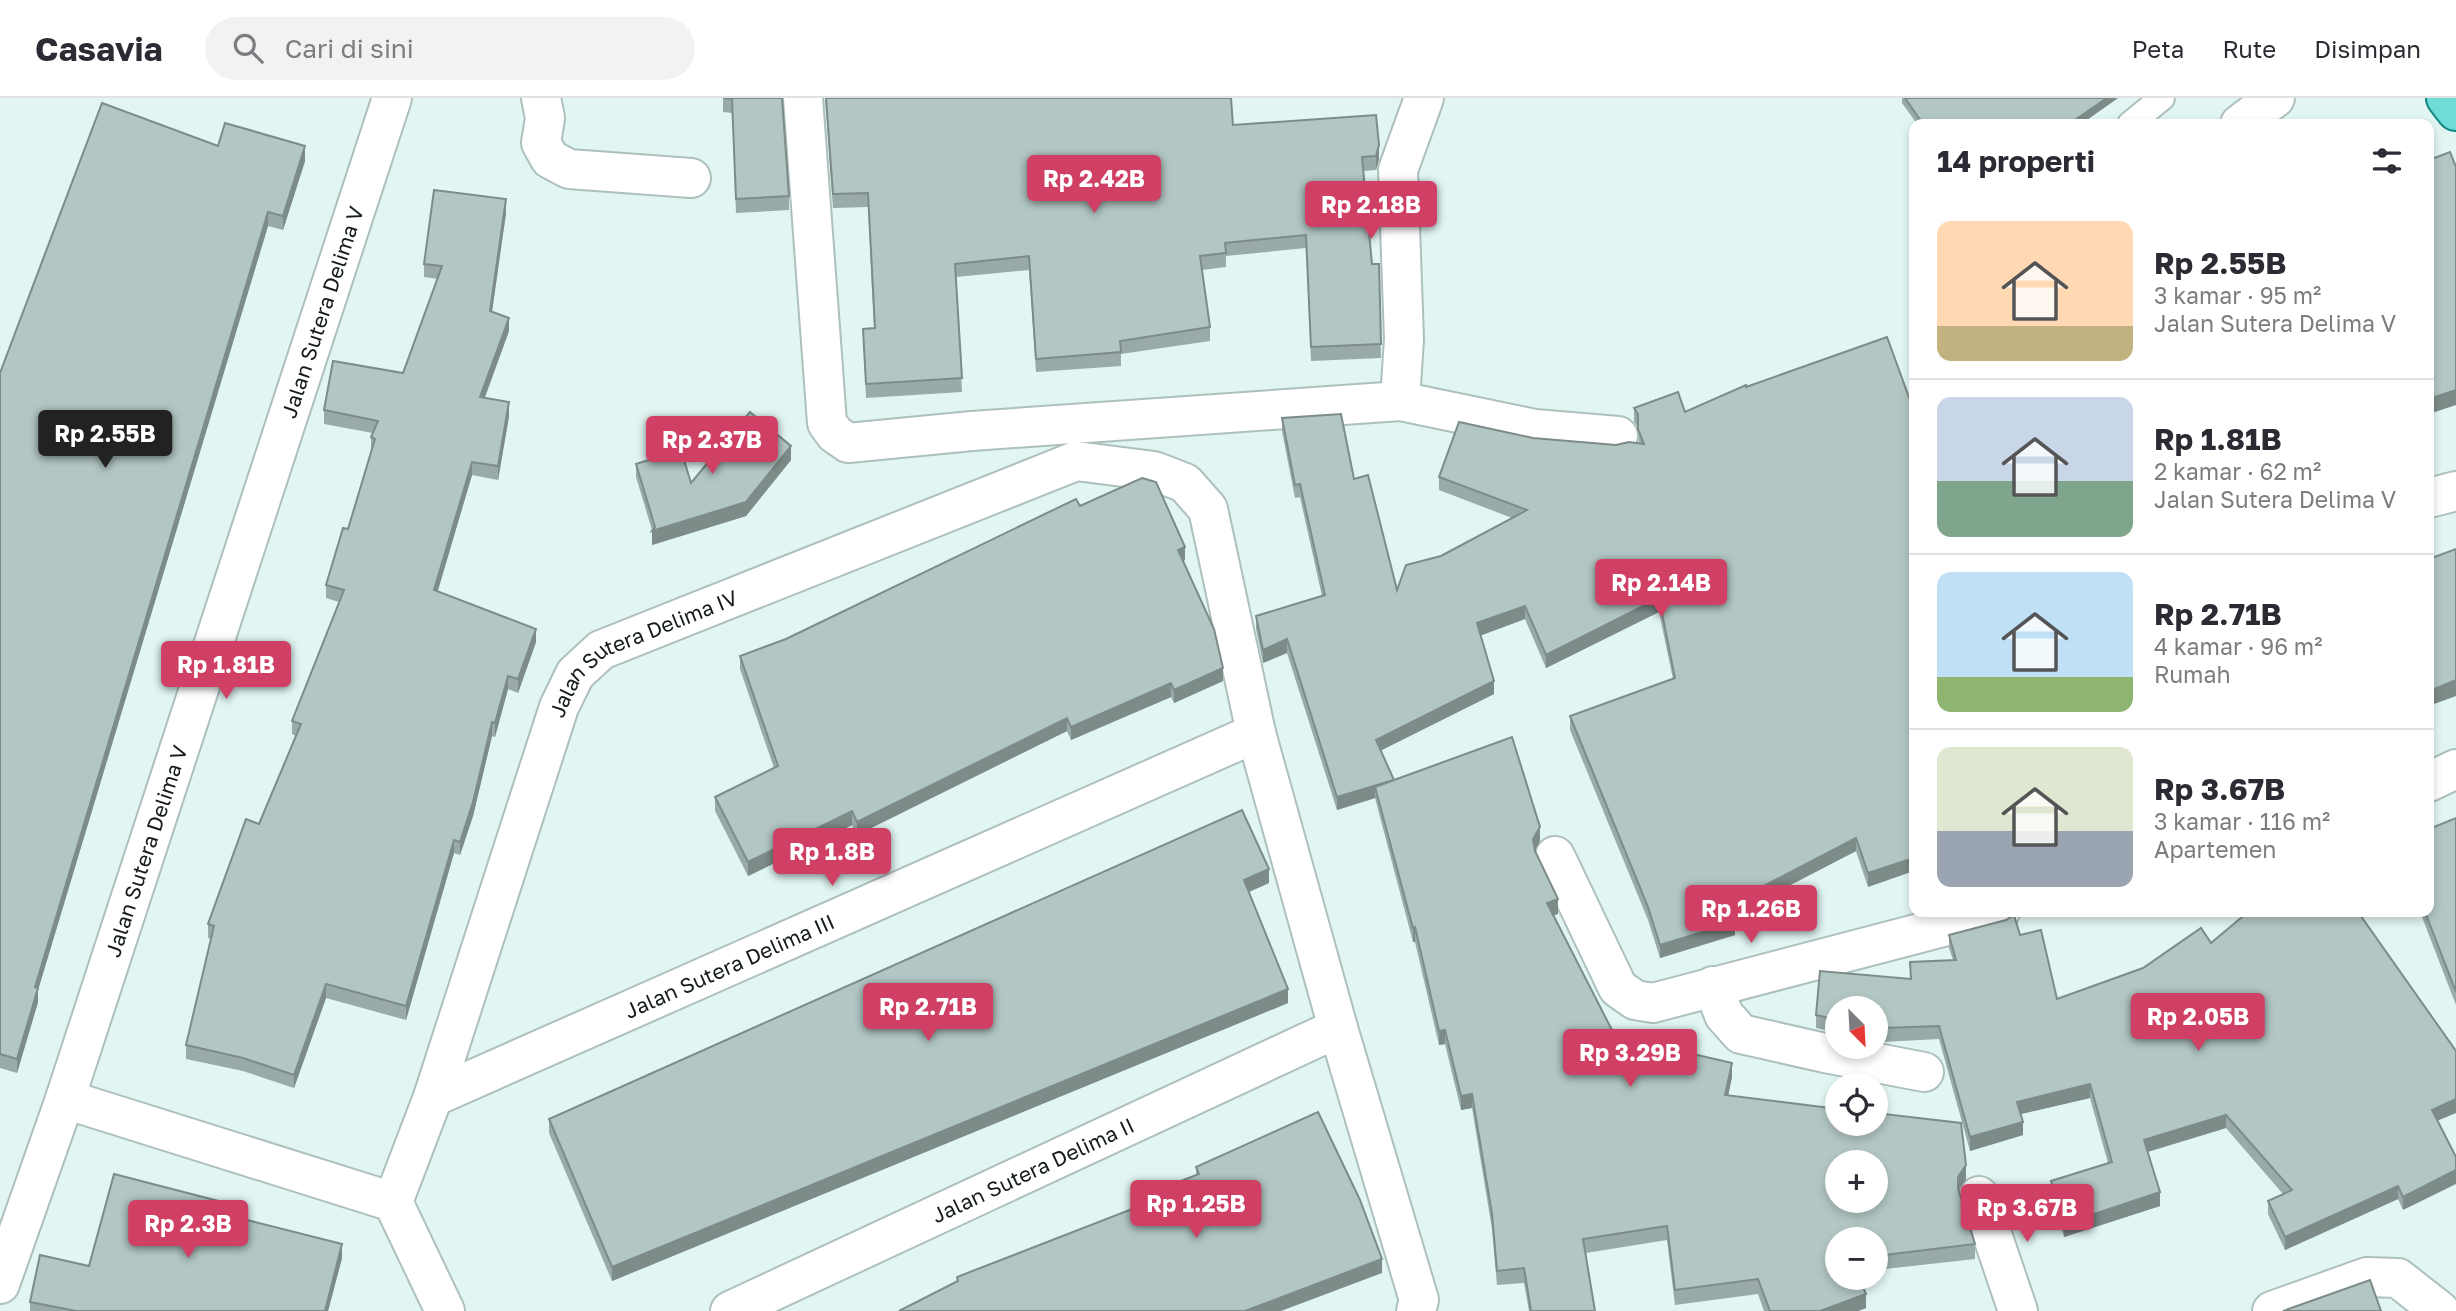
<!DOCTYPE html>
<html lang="id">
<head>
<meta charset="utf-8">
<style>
  body { margin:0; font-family:"Golos Text",sans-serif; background:#f2f2f3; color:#2b2b33; height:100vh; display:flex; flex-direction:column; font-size:26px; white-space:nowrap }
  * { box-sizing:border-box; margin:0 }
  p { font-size:23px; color:#7c7c81 }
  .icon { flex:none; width:38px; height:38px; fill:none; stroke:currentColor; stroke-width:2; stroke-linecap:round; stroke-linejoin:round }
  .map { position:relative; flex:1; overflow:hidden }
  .drawer { position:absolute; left:1909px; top:21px; width:525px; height:798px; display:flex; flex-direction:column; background:#fff; border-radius:14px; box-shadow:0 4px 10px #0003 }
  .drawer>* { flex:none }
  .needle { width:46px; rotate:156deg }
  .fabs { position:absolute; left:1825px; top:898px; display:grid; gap:14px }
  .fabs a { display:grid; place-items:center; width:63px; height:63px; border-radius:50%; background:#fff; box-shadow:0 4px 10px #0003; font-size:35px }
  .price { position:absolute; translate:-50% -60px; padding:0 16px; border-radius:7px; background:#cf4064; color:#fff; font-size:23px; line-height:46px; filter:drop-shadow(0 2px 4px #0008) }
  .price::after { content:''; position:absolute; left:50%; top:42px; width:21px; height:16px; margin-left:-10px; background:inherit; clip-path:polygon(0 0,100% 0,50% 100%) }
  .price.selected { background:#222; color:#fff }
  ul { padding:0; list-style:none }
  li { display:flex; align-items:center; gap:21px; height:175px; padding:0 28px }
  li+li { border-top:2px solid #e1e1e2 }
  li span { display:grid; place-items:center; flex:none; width:196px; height:140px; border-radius:14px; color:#555 }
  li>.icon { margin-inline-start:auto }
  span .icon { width:84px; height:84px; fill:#fffc; stroke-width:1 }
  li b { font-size:30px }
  h2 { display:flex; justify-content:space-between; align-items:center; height:84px; padding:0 28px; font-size:30px }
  header { display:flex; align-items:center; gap:42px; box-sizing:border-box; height:98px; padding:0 35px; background:#fff; border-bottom:2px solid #e1e1e2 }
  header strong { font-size:33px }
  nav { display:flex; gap:38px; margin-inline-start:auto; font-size:24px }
  .search { width:490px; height:63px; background:#f2f2f3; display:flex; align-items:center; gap:18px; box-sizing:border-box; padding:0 24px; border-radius:38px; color:#7c7c81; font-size:26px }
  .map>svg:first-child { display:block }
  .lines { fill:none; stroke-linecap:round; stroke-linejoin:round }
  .service-casing { stroke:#adc0be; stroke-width:28 }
  .minor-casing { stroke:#adc0be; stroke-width:42 }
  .primary-casing { stroke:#128a84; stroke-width:42 }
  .service { stroke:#fff; stroke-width:24 }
  .minor { stroke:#fff; stroke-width:38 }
  .primary { stroke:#70dcd7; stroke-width:38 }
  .wall { fill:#99aaa9 }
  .shaded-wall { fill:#7d8b89 }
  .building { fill:#b2c6c4; stroke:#7d8b89; stroke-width:2; fill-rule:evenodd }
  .labels { text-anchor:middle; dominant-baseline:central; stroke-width:5; stroke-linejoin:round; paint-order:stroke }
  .street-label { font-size:21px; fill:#151c1b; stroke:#e1f5f3 }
</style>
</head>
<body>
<header>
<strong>Casavia</strong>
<div class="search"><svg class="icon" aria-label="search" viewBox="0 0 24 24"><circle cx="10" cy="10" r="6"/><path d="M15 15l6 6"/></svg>Cari di sini</div>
<nav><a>Peta</a><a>Rute</a><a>Disimpan</a></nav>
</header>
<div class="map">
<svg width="2456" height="1213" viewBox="0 0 2456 1213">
  <rect width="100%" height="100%" fill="#e1f5f3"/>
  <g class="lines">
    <g class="service-casing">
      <path id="service" d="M 2130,26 L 2162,0"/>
    </g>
    <g class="minor-casing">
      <g id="minor">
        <path d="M 541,0 L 545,20 L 541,45 L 550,61 L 569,71 L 691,80"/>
        <path d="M 803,0 L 827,325 L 835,336 L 848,345 L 972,333 L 1400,303 L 1535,331 L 1618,338"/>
        <path d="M 2240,26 L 2275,0"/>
        <path d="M 1400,303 L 1404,241 L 1398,72 L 1424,0"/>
        <path d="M 2429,400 L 2456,393"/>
        <path d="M 2429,684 L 2456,671"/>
        <path d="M 1555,758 L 1618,890 L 1635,902 L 1653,905 L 2000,814"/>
        <path d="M 1713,888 L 1724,917 L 1741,936 L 1825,955 L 1924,974"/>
        <path id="s1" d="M 433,999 L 1256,635"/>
        <path d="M 65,1001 L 393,1104 L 445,1213"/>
        <path d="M 1979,1098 L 2018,1213"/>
        <path id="s2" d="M 393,1104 L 433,999 L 559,609 L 575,576 L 601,552 L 1076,363 L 1154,373 L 1185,385 L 1208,411 L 1256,635 L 1338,930 L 1419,1202 L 1416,1213"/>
        <path id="s3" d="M 0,1186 L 65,1001 L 392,0"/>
        <path id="s4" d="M 730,1213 L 1338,930"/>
        <path d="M 2272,1213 L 2367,1179 L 2398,1180 L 2440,1213"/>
      </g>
    </g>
    <g class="primary-casing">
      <path id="primary" d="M 2446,0 L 2456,13"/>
    </g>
    <use href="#service" class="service"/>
    <use href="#minor" class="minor"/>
    <use href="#primary" class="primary"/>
  </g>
  <g class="wall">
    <path d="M 723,0 L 782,0 L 789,98 L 789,112 L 736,115 L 732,15 L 723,14 Z"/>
    <path d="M 825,0 L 1231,0 L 1233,27 L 1376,17 L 1379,61 L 1376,72 L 1363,73 L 1372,166 L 1379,166 L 1381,260 L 1311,263 L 1306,150 L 1226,158 L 1226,169 L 1202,172 L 1210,229 L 1210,243 L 1121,256 L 1121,268 L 1036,274 L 1029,172 L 956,179 L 962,294 L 866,300 L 863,231 L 874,230 L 868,109 L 833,110 Z"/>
    <path d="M 1902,0 L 2118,0 L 2081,26 L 1917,26 L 1902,5 Z"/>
    <path d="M 218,48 L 305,63 L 283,132 L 268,128 L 38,892 L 38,904 L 17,975 L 0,970 L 0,275 Z"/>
    <path d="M 506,115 L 492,214 L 509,233 L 484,300 L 509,318 L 498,382 L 472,377 L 437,494 L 536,544 L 518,595 L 508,591 L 495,639 L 492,638 L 473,718 L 460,757 L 454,755 L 406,922 L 326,900 L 294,990 L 243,973 L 186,961 L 186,947 L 211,841 L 208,840 L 208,826 L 259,726 L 296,638 L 292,636 L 292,623 L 339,504 L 326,500 L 326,487 L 348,431 L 371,353 L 371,339 L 373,335 L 324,326 L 324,312 L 403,275 L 438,181 L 424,179 L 424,166 Z"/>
    <path d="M 1887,239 L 1868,789 L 1856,753 L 1732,817 L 1735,837 L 1660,860 L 1648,822 L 1570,632 L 1570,618 L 1673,581 L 1659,514 L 1546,570 L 1525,521 L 1480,537 L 1494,596 L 1381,652 L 1394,682 L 1540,743 L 1535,753 L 1558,816 L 1554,817 L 1615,938 L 1732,979 L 1728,998 L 1966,1081 L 1959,1092 L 1975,1146 L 1975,1161 L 1876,1172 L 1876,1141 L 1838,1141 L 1866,1210 L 1858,1213 L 1764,1213 L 1758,1196 L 1675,1207 L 1667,1142 L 1586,1155 L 1595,1213 L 1529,1213 L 1524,1185 L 1497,1187 L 1492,1131 L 1472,1010 L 1461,1012 L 1445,946 L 1439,947 L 1415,844 L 1413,844 L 1375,700 L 1337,712 L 1287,555 L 1263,565 L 1256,531 L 1256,518 L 1322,498 L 1300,399 L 1295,400 L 1282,333 L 1282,320 L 1354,381 L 1397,492 L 1441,458 L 1512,420 L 1439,392 L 1439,379 L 1533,340 L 1616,347 L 1639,345 L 1638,329 L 1634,324 L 1634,310 L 1685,314 L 1746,289 Z"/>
    <path d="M 791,362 L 746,418 L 652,447 L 652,432 L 636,379 L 636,366 L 691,385 Z"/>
    <path d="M 1080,408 L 1185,462 L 1183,463 L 1223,583 L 1174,605 L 1171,599 L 1071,642 L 1067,633 L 857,737 L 852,727 L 748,778 L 715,713 L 715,699 L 774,670 L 740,571 L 740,558 L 786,541 Z"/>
    <path d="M 2456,720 L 2456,907 L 2420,814 L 2429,814 Z"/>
    <path d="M 1269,785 L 1249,794 L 1288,905 L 612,1183 L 549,1035 L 549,1021 Z"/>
    <path d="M 1949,837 L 2020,837 L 2057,901 L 2211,845 L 2437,1023 L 2403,1112 L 2398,1101 L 2285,1152 L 2268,1116 L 2268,1103 L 2283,1096 L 2226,1030 L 2147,1054 L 2160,1108 L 2064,1139 L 2051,1097 L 2051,1083 L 2108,1065 L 2090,1000 L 2020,1016 L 2023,1037 L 1970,1053 L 1939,941 L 1882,944 L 1876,942 L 1876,910 L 1838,910 L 1838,935 L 1816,930 L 1816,917 L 1910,881 L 1953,862 L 1949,850 Z"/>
    <path d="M 1196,1069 L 1382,1175 L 957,1184 L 957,1179 L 1137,1109 L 1137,1100 L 1196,1077 Z"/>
    <path d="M 238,1119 L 342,1160 L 328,1213 L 30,1213 L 30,1204 Z"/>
  </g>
  <g class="shaded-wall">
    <path d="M 2107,0 L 2118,0 L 2081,26 L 2069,26 Z"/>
    <path d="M 1379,47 L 1379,61 L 1376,72 L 1376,58 Z"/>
    <path d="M 305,48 L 305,63 L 283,132 L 283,118 Z"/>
    <path d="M 506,101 L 506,115 L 490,227 L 490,213 Z"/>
    <path d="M 268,114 L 268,128 L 38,892 L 38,904 L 17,975 L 17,961 L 35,889 Z"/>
    <path d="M 509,220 L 509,233 L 480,313 L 480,299 Z"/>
    <path d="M 2456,292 L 2456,307 L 2429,316 L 2429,301 Z"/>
    <path d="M 509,304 L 509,318 L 498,382 L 498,368 Z"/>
    <path d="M 791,348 L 791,362 L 746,418 L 652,447 L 652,433 Z"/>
    <path d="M 472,364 L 472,377 L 434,506 L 434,492 Z"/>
    <path d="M 1185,449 L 1185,462 L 1178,465 L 1178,452 Z"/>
    <path d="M 1659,500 L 1659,514 L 1546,570 L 1546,557 Z"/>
    <path d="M 1525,508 L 1525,521 L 1477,539 L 1477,525 Z"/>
    <path d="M 536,531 L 536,544 L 518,595 L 518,581 Z"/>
    <path d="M 1287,541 L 1287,555 L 1263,565 L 1263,552 Z"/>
    <path d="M 1223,570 L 1223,583 L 1174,605 L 1174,592 Z"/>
    <path d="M 508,578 L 508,591 L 495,639 L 495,625 Z"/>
    <path d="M 2456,582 L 2456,598 L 2434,606 L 2429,611 L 2429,596 L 2434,591 Z"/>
    <path d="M 1494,583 L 1494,596 L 1376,655 L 1376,642 Z"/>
    <path d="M 1171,585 L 1171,599 L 1071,642 L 1071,629 Z"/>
    <path d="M 1067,620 L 1067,633 L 857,737 L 857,724 Z"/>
    <path d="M 492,624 L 492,638 L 473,718 L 460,757 L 460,744 Z"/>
    <path d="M 1394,682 L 1375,689 L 1375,700 L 1337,712 L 1337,699 Z"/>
    <path d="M 852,713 L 852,727 L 748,778 L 748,764 Z"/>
    <path d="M 1540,729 L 1540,743 L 1533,756 L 1533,741 Z"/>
    <path d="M 1856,740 L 1856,753 L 1729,819 L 1729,806 Z"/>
    <path d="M 454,742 L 454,755 L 406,922 L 406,908 Z"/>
    <path d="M 1914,760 L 1914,773 L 1868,789 L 1868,775 Z"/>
    <path d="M 1269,771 L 1269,785 L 1244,796 L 1244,782 Z"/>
    <path d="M 1558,801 L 1558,816 L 1547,819 L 1547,805 Z"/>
    <path d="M 1735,824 L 1735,837 L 1660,860 L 1660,847 Z"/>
    <path d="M 1415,829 L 1415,844 L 1413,844 L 1413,830 Z"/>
    <path d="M 326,886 L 326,900 L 294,990 L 294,977 Z"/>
    <path d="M 1288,891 L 1288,905 L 612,1183 L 612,1169 Z"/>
    <path d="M 1445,932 L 1445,946 L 1439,947 L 1439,933 Z"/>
    <path d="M 1732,965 L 1732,979 L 1725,1012 L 1725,997 Z"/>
    <path d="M 2090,986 L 2090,1000 L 2017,1017 L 2017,1004 Z"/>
    <path d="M 1472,996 L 1472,1010 L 1461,1012 L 1461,998 Z"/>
    <path d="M 2456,1001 L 2456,1015 L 2432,1025 L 2432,1012 Z"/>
    <path d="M 2226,1017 L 2226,1030 L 2144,1055 L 2144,1042 Z"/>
    <path d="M 2023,1024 L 2023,1037 L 1970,1053 L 1970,1039 Z"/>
    <path d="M 1966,1067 L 1966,1081 L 1958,1093 L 1958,1079 Z"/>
    <path d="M 2456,1072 L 2456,1086 L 2403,1112 L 2403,1099 Z"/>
    <path d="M 2398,1088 L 2398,1101 L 2285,1152 L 2285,1139 Z"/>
    <path d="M 2160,1094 L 2160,1108 L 2064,1139 L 2064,1126 Z"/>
    <path d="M 342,1146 L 342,1160 L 328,1213 L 325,1213 Z"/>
    <path d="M 1382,1161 L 1382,1175 L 1281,1213 L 1245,1213 Z"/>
    <path d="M 1866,1196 L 1866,1210 L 1858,1213 L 1820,1213 Z"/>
  </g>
  <g class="building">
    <path d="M 723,0 L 782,0 L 789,98 L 736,101 L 732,1 Z"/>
    <path d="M 826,0 L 1231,0 L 1233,27 L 1376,17 L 1379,47 L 1376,58 L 1362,59 L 1372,166 L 1379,166 L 1381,246 L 1311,249 L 1306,137 L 1225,145 L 1226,155 L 1200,158 L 1210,229 L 1120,243 L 1121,254 L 1036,261 L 1029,158 L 955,166 L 962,280 L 866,286 L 863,231 L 875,230 L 868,95 L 833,96 Z"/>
    <path d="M 1905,0 L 2107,0 L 2069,26 L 1923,26 Z"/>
    <path d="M 102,5 L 218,48 L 225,25 L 305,48 L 283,118 L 268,114 L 35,889 L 38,890 L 17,961 L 0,956 L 0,275 Z"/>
    <path d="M 2450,54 L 2456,69 L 2456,292 L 2429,301 L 2429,62 Z"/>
    <path d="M 434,92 L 506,101 L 490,213 L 509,220 L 480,299 L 509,304 L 498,368 L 472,364 L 434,492 L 536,531 L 518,581 L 508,578 L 495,625 L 492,624 L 473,704 L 460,744 L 454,742 L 406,908 L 326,886 L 294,977 L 243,960 L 186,947 L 214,828 L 208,826 L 246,721 L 259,726 L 301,626 L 292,623 L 344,492 L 326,487 L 343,430 L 348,431 L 375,341 L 371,339 L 378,323 L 324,312 L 333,263 L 403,275 L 442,168 L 424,166 Z"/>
    <path d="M 1887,239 L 1910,302 L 1914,300 L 1914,760 L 1868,775 L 1856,740 L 1729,806 L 1735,824 L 1660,847 L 1648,809 L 1570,618 L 1675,580 L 1659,500 L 1546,557 L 1525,508 L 1477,525 L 1494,583 L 1376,642 L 1394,682 L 1337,699 L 1287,541 L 1263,552 L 1256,518 L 1325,497 L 1300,386 L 1295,387 L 1282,320 L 1341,316 L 1354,381 L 1368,377 L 1397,492 L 1406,467 L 1441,458 L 1527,412 L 1439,379 L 1459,324 L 1533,340 L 1616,347 L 1629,344 L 1644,346 L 1638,331 L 1638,316 L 1634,310 L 1678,294 L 1685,314 L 1746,287 L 1746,289 Z"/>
    <path d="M 750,314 L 791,348 L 746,404 L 652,433 L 655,429 L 636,366 L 681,352 L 691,385 Z"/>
    <path d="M 1142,380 L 1156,384 L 1185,449 L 1178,452 L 1214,531 L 1223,570 L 1174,592 L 1171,585 L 1071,629 L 1067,620 L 857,724 L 852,713 L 748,764 L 715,699 L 778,668 L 740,558 L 786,541 L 1076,401 L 1080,408 Z"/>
    <path d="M 2456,451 L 2456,582 L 2434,591 L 2429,596 L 2429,461 Z"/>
    <path d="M 1512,639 L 1540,729 L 1533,741 L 1535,753 L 1558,801 L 1547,805 L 1615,938 L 1732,965 L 1725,997 L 1838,1011 L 1838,1026 L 1876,1026 L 1876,1015 L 1961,1025 L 1966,1067 L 1958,1079 L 1958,1090 L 1975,1146 L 1876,1158 L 1876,1141 L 1838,1141 L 1838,1180 L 1859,1180 L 1866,1196 L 1820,1213 L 1770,1213 L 1758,1181 L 1675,1192 L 1667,1128 L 1583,1141 L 1595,1213 L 1531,1213 L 1524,1170 L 1497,1173 L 1492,1116 L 1472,996 L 1461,998 L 1445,932 L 1439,933 L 1415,829 L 1413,830 L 1375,689 ZM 1838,1064 L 1876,1064 L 1876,1102 L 1838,1102 Z"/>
    <path d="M 1242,712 L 1269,771 L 1244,782 L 1288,891 L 612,1169 L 549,1021 Z"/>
    <path d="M 2456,720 L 2456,894 L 2425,814 L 2429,814 L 2429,731 Z"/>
    <path d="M 2248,814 L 2267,814 L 2269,816 L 2272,814 L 2358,814 L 2456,953 L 2456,1001 L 2432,1012 L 2456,1059 L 2456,1072 L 2403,1099 L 2398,1088 L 2285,1139 L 2268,1103 L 2292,1092 L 2226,1017 L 2144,1042 L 2160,1094 L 2064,1126 L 2051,1083 L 2112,1064 L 2090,986 L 2017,1004 L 2023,1024 L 1970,1039 L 1939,928 L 1882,930 L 1876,929 L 1876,910 L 1838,910 L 1838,922 L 1816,917 L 1820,873 L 1911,881 L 1910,864 L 1956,862 L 1949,837 L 2006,822 L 2014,817 L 2020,837 L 2041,832 L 2057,901 L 2143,870 L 2201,830 L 2211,845 Z"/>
    <path d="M 1318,1014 L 1360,1102 L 1382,1161 L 1245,1213 L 899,1213 L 958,1183 L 957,1179 L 1140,1108 L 1137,1100 L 1199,1076 L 1196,1069 Z"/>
    <path d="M 114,1076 L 238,1108 L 235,1119 L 342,1146 L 325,1213 L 76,1213 L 30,1204 L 40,1157 L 89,1168 Z"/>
    <path d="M 2370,1182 L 2381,1213 L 2283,1213 Z"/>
  </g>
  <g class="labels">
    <g class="street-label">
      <text stroke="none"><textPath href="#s3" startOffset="1024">Jalan Sutera Delima V</textPath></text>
      <text stroke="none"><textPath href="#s2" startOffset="626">Jalan Sutera Delima IV</textPath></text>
      <text stroke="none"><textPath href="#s3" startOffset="457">Jalan Sutera Delima V</textPath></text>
      <text stroke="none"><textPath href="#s1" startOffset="324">Jalan Sutera Delima III</textPath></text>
      <text stroke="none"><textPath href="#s4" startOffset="334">Jalan Sutera Delima II</textPath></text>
    </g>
  </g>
</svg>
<div class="fabs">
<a><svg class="needle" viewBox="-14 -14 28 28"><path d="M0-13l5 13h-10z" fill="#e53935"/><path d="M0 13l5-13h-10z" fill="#7c7c81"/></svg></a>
<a><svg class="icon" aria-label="locate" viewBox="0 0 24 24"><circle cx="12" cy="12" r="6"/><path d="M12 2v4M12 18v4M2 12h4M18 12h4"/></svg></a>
<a>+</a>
<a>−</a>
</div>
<b class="price" style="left:1094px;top:117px">Rp 2.42B</b>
<b class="price" style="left:1371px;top:143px">Rp 2.18B</b>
<b class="price selected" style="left:105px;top:372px">Rp 2.55B</b>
<b class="price" style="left:712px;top:378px">Rp 2.37B</b>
<b class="price" style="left:1661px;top:521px">Rp 2.14B</b>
<b class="price" style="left:226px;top:603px">Rp 1.81B</b>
<b class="price" style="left:832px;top:790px">Rp 1.8B</b>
<b class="price" style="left:1751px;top:847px">Rp 1.26B</b>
<b class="price" style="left:928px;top:945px">Rp 2.71B</b>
<b class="price" style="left:2198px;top:955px">Rp 2.05B</b>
<b class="price" style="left:1630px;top:991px">Rp 3.29B</b>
<b class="price" style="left:1196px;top:1142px">Rp 1.25B</b>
<b class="price" style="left:2027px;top:1146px">Rp 3.67B</b>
<b class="price" style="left:188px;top:1162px">Rp 2.3B</b>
<section class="drawer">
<h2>14 properti<svg class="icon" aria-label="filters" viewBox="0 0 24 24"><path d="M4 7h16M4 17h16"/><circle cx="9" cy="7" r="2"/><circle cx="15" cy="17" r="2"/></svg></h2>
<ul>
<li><span style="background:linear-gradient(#ffd9b3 75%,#c2b280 0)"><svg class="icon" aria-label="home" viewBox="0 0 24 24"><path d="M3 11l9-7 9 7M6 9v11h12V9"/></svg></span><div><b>Rp 2.55B</b><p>3 kamar · 95 m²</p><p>Jalan Sutera Delima V</p></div></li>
<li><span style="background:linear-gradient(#c9d6e8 60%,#7fa58c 0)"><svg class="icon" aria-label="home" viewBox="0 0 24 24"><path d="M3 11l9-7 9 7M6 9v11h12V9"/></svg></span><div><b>Rp 1.81B</b><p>2 kamar · 62 m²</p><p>Jalan Sutera Delima V</p></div></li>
<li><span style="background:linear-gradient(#bfe0f5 75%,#8fb573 0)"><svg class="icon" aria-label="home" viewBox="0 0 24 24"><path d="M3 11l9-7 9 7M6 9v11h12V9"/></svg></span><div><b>Rp 2.71B</b><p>4 kamar · 96 m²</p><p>Rumah</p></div></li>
<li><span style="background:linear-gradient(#dfe7d0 60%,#9aa5b1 0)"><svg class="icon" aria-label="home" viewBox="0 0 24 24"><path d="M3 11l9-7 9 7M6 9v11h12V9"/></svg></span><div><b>Rp 3.67B</b><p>3 kamar · 116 m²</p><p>Apartemen</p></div></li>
</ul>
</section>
</div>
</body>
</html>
